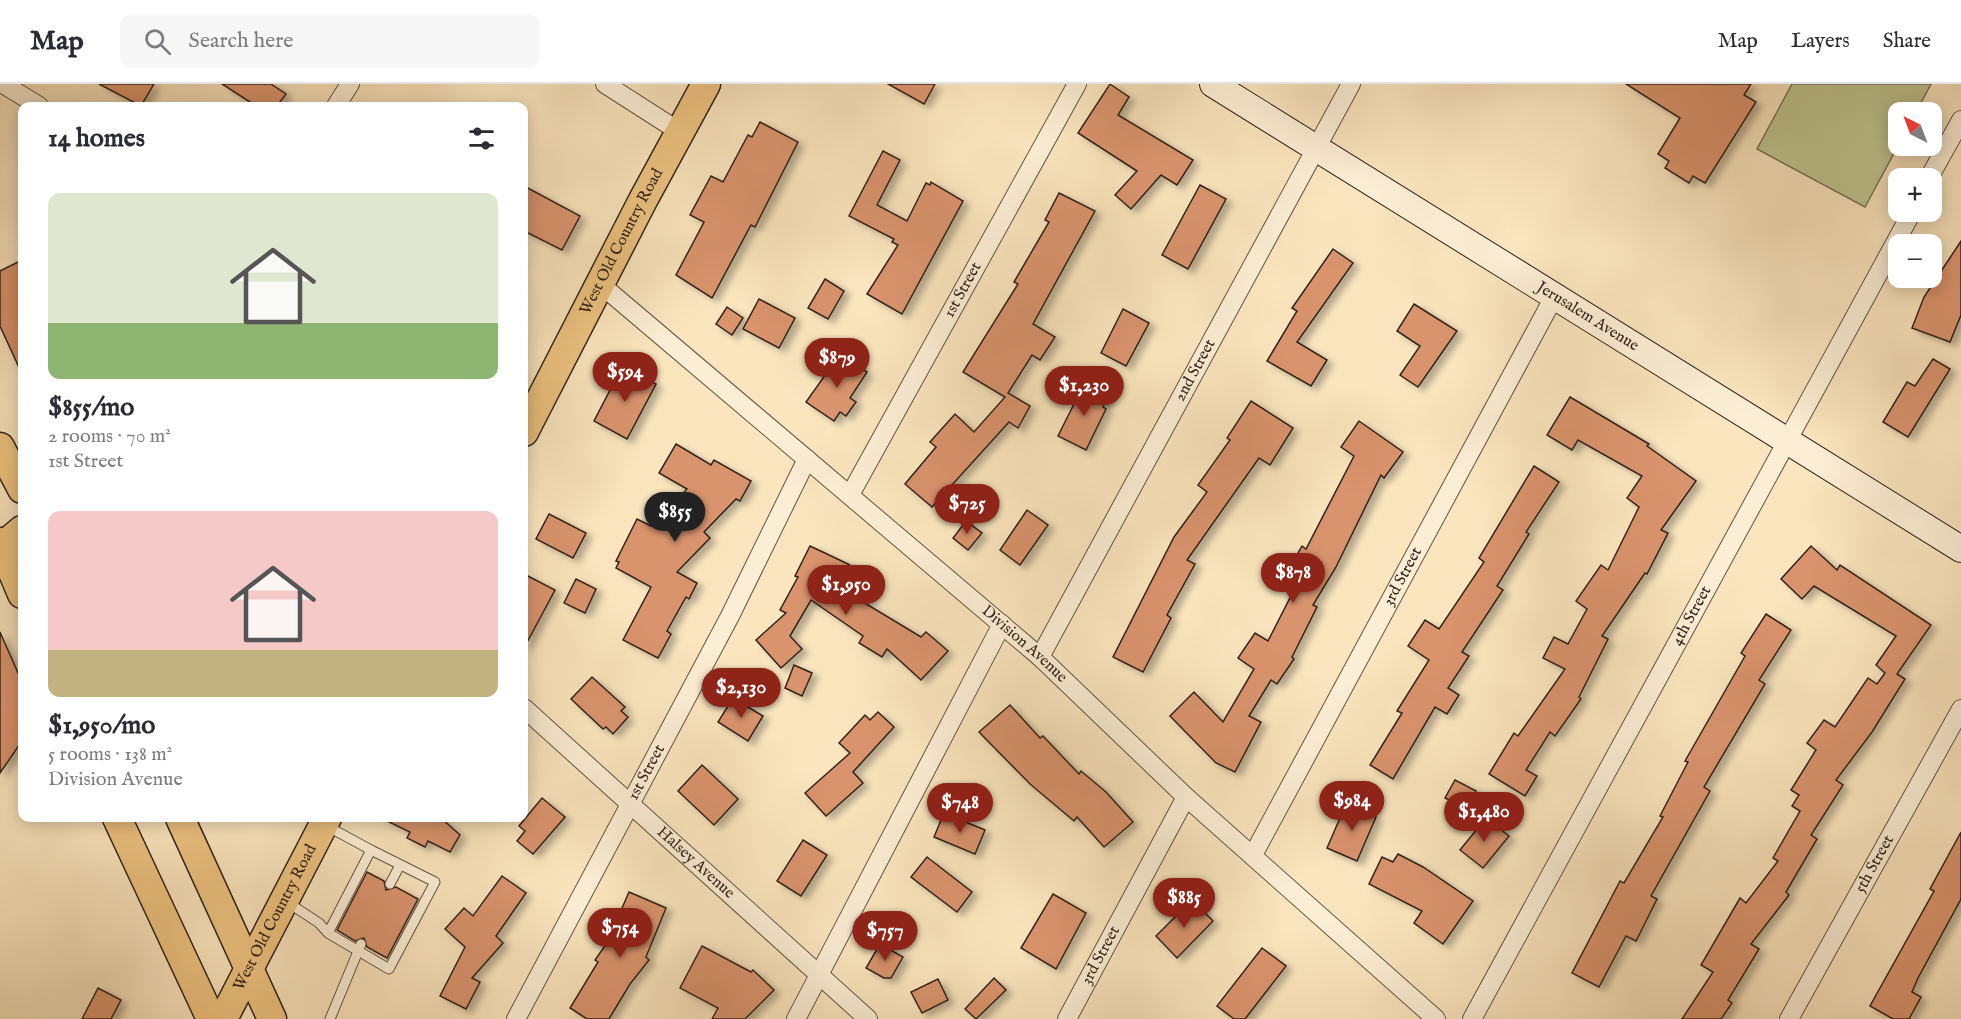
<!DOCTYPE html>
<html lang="en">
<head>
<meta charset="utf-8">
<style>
  body { margin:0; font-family:"IM FELL English",serif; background:#f7f7f7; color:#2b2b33; height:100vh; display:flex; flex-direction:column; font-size:22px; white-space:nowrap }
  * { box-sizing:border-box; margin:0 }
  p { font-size:20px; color:#7c7c81 }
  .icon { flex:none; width:33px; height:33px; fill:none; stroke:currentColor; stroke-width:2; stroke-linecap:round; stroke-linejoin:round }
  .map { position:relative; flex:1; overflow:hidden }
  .drawer { position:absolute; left:18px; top:18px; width:510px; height:720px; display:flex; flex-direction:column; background:#fff; border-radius:12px; box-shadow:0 3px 15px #0003 }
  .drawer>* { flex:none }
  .needle { width:39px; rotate:318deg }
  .tools { position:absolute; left:1888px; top:18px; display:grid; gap:12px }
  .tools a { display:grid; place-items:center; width:54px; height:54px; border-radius:12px; background:#fff; box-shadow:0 3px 15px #0003; font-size:30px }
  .price { position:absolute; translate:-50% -51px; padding:0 14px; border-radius:21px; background:#8f2418; color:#fff; font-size:20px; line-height:39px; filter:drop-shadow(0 2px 3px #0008) }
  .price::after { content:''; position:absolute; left:50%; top:36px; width:18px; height:14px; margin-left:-9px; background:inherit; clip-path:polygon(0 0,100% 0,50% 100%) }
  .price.current { background:#222; color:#fff }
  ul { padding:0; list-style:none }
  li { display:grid; align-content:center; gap:12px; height:318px; padding:0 30px }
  li span { display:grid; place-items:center; height:186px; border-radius:12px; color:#555 }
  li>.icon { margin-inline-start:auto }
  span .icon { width:108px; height:108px; fill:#fffc; stroke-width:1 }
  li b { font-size:26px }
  h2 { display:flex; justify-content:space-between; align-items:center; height:72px; padding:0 30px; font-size:26px }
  header { display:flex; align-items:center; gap:36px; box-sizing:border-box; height:84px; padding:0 30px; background:#fff; border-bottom:2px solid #e1e1e2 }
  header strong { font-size:28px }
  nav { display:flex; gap:33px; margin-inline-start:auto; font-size:21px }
  .search { width:420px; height:54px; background:#f7f7f7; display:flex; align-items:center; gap:15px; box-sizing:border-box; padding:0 21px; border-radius:12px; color:#7c7c81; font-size:22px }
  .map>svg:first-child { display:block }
  .green { fill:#bec591; stroke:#787456; stroke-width:1.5 }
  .building { fill:#d9936d; stroke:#31231a; stroke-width:1.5; filter:url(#shadow) }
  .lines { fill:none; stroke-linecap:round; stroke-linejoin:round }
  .lane-casing { stroke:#635443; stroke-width:11 }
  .street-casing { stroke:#635443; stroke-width:20 }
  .secondary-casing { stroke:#31231a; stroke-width:28 }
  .primary-casing { stroke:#31231a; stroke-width:31 }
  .lane { stroke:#fceed5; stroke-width:9 }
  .street { stroke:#fceed5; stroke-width:18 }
  .secondary { stroke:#fceed5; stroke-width:26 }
  .primary { stroke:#edc27f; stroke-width:28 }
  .labels { text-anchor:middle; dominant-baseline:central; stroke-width:4.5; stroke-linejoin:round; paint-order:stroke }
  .street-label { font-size:16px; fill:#31231a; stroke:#fceed5 }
</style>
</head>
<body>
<header>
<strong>Map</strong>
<div class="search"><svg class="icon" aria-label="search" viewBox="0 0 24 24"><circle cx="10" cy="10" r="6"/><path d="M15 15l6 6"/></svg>Search here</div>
<nav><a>Map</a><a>Layers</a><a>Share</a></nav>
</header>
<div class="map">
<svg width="1961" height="935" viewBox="0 0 1961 935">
  <defs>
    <filter id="shadow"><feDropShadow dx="6" dy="4" stdDeviation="3" flood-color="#0004"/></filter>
  </defs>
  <rect width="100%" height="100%" fill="#fae5be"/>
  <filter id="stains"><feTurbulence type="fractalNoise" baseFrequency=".00333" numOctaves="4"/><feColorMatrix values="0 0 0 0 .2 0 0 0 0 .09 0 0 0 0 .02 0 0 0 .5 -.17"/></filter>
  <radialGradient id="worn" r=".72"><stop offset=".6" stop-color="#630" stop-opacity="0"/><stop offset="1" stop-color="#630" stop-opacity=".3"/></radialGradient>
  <path class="green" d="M 1792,0 L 1931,0 L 1916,28 L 1899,28 L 1899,60 L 1865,123 L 1757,65 Z"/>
  <g class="building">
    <path d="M 99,0 L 154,0 L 141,22 Z"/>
    <path d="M 222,0 L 271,0 L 286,10 L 277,22 L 256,22 Z"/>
    <path d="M 888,0 L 935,0 L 924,20 Z"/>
    <path d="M 1110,0 L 1129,13 L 1118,31 L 1193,76 L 1177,101 L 1161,91 L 1131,125 L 1115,111 L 1137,87 L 1078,49 Z"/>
    <path d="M 1626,0 L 1751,0 L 1744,11 L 1756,18 L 1705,99 L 1693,92 L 1689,99 L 1665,84 L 1669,77 L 1658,70 L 1680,34 Z"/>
    <path d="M 760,38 L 798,58 L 755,143 L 751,141 L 712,214 L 676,191 L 704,138 L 690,131 L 711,92 L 723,98 L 748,51 L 752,53 Z"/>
    <path d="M 883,67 L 900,76 L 877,121 L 907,137 L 926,99 L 930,101 L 931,98 L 963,117 L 902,230 L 867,210 L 898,161 L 892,158 L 894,155 L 849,132 Z"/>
    <path d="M 1200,101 L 1226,115 L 1188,185 L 1162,171 Z"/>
    <path d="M 524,102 L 580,132 L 562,166 L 524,147 Z"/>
    <path d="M 1059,109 L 1095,127 L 1033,240 L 1055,253 L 1040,276 L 1032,271 L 1008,309 L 1030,322 L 1018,344 L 1009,338 L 932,423 L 905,400 L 936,363 L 930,358 L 955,330 L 974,348 L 1005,313 L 963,288 L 1018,200 L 1014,198 L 1049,138 L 1045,136 Z"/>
    <path d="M 1961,157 L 1961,231 L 1950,258 L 1912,244 L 1924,213 Z"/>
    <path d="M 1333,165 L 1353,179 L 1297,258 L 1327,276 L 1311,302 L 1267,277 L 1297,227 L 1292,224 Z"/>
    <path d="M 22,176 L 22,290 L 0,242 L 0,187 Z"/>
    <path d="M 825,195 L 844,207 L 828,235 L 808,224 Z"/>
    <path d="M 759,215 L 795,234 L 779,264 L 743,245 Z"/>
    <path d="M 1414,220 L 1457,247 L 1418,303 L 1400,291 L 1420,262 L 1397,247 Z"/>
    <path d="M 727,223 L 743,234 L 732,251 L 716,240 Z"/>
    <path d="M 1123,225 L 1149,239 L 1126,282 L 1101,269 Z"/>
    <path d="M 840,270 L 867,288 L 850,314 L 856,318 L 846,332 L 840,328 L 834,337 L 806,318 Z"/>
    <path d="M 1933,275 L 1950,285 L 1908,353 L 1883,338 L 1907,298 L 1915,302 Z"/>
    <path d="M 622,283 L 656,300 L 627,355 L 594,337 Z"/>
    <path d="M 1084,300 L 1108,312 L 1103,323 L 1106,325 L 1086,366 L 1058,352 Z"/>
    <path d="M 1570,313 L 1649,360 L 1647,362 L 1696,397 L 1661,446 L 1668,449 L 1647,490 L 1645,489 L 1602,552 L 1608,555 L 1579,613 L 1581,615 L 1555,652 L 1550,648 L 1526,686 L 1537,692 L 1525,712 L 1489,690 L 1514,649 L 1518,652 L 1565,585 L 1543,574 L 1554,553 L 1568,560 L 1587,525 L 1576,517 L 1601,481 L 1608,486 L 1639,423 L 1627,414 L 1642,392 L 1578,356 L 1572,366 L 1547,351 Z"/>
    <path d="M 1251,317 L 1293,344 L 1270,381 L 1259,374 L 1187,476 L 1195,480 L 1167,531 L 1171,534 L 1143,588 L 1113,573 L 1174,453 L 1207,408 L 1198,401 L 1230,356 L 1227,354 Z"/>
    <path d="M 1359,337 L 1403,368 L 1384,394 L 1381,391 L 1336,483 L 1313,521 L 1317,523 L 1292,573 L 1294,575 L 1277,600 L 1271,596 L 1249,632 L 1261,638 L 1235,688 L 1216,679 L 1170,632 L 1194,608 L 1223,638 L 1254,585 L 1238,574 L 1255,549 L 1268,557 L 1299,496 L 1287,488 L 1302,462 L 1306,465 L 1354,372 L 1341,363 Z"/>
    <path d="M 676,360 L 711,381 L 714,376 L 751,397 L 740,417 L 736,415 L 704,448 L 710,454 L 677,488 L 697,499 L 689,515 L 686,513 L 667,547 L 671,550 L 658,574 L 623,556 L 651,503 L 616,484 L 619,478 L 616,477 L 637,435 L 651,442 L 687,405 L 659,389 Z"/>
    <path d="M 1534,382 L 1559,398 L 1526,448 L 1529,450 L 1497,502 L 1503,506 L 1462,568 L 1469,572 L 1448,604 L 1459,611 L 1447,630 L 1435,623 L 1393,695 L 1370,681 L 1402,629 L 1397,627 L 1429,576 L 1408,562 L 1425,536 L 1439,545 L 1484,478 L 1479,474 Z"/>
    <path d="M 1027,426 L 1048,441 L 1020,481 L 1000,466 Z"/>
    <path d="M 549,430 L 586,449 L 573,474 L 536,455 Z"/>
    <path d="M 966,437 L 982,449 L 968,466 L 953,454 Z"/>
    <path d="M 810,462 L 848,480 L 871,495 L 858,515 L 921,553 L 926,548 L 948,567 L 921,596 L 887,565 L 882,573 L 859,559 L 863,552 L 811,516 L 790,552 L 802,565 L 781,584 L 756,556 L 786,529 L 780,526 L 798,493 L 795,492 Z"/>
    <path d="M 1811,462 L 1837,486 L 1840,481 L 1931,541 L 1897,590 L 1905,595 L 1872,648 L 1836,696 L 1843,701 L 1811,751 L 1817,755 L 1786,808 L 1789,811 L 1751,860 L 1759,865 L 1728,916 L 1732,919 L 1721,935 L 1682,935 L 1713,888 L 1701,881 L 1740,814 L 1746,819 L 1778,777 L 1773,774 L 1800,727 L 1792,722 L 1799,711 L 1791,706 L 1816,666 L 1807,659 L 1824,636 L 1835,643 L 1868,594 L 1877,600 L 1885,589 L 1876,581 L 1896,552 L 1814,502 L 1802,515 L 1781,495 Z"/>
    <path d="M 524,490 L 555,506 L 524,564 Z"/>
    <path d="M 576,495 L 596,505 L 585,529 L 564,519 Z"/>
    <path d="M 1766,530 L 1791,546 L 1759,596 L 1765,600 L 1704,703 L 1710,707 L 1651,812 L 1657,815 L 1636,857 L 1626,852 L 1599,903 L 1572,889 L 1620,797 L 1624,799 L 1663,733 L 1660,732 L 1688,678 L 1685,677 L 1745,572 L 1741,569 Z"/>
    <path d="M 0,548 L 22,598 L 22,657 L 0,689 Z"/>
    <path d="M 794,581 L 812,589 L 802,612 L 785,604 Z"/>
    <path d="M 592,593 L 625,623 L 621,627 L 628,633 L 613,650 L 606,643 L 603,645 L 571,615 Z"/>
    <path d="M 733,614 L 763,632 L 748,657 L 718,638 Z"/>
    <path d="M 1010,621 L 1040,654 L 1043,652 L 1079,690 L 1081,687 L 1106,708 L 1133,738 L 1104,763 L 1077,733 L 1074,737 L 1030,700 L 979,648 Z"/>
    <path d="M 878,628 L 894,643 L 853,688 L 863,699 L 826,732 L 805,709 L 850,669 L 839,659 L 865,631 L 870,636 Z"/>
    <path d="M 702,681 L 738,715 L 714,741 L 678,707 Z"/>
    <path d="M 1455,696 L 1476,707 L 1467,725 L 1445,714 Z"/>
    <path d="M 542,714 L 565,733 L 533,770 L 517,757 L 525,747 L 519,742 Z"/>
    <path d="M 1346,720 L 1376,733 L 1357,777 L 1327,764 Z"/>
    <path d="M 944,729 L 985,746 L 975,770 L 934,753 Z"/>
    <path d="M 381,734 L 441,734 L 460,751 L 450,768 L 428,757 L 425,763 L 407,754 L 410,748 Z"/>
    <path d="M 1486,734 L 1509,752 L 1483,784 L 1460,766 Z"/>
    <path d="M 1961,748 L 1961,815 L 1918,894 L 1912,908 L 1921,913 L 1909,935 L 1893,935 L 1870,922 L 1934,807 L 1930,805 Z"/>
    <path d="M 803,756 L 827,771 L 801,812 L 777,797 Z"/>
    <path d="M 1398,770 L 1423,783 L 1473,817 L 1443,860 L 1414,839 L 1422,827 L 1369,800 L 1382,773 L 1393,778 Z"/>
    <path d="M 927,773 L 972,808 L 957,828 L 911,793 Z"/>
    <path d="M 367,788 L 384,797 L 386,806 L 396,803 L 418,815 L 387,874 L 367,863 L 364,854 L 355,857 L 337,846 Z"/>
    <path d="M 502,792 L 526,809 L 496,852 L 503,859 L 472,894 L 480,898 L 466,925 L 440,912 L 465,863 L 445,845 L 464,824 L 473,832 Z"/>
    <path d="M 629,808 L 666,824 L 646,873 L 649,876 L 630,900 L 609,935 L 587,935 L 570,924 L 598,878 L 595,876 L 625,833 L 619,831 Z"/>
    <path d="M 1053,810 L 1086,829 L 1056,885 L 1021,864 Z"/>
    <path d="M 1192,816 L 1213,837 L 1177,874 L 1156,852 Z"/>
    <path d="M 880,860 L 903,873 L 891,894 L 884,894 L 866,884 Z"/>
    <path d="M 702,862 L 751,888 L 753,886 L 774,906 L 745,935 L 712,935 L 718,924 L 680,904 Z"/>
    <path d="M 1262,864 L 1286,882 L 1245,935 L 1234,935 L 1217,922 Z"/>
    <path d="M 994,894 L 1006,906 L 976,935 L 965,925 Z"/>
    <path d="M 938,895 L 948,916 L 922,929 L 911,908 Z"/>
    <path d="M 98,904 L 121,916 L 111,935 L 82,935 Z"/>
  </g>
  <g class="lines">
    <g class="lane-casing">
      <g id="lane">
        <path d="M 325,741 L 371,766"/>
        <path d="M 390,800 L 400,781"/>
        <path d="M 287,818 L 319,839 L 328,849 L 389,885 L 435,798 L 371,766 L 328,849"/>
        <path d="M 330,935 L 361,860"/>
      </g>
    </g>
    <g class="street-casing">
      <g id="street">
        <path d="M 3,0 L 39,22"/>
        <path d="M 605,0 L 680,48"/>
        <path d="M 336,22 L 350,0"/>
        <path d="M 1929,94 L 1961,36"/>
        <path id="s1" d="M 599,199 L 1040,573 L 1186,713 L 1436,935"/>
        <path id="s2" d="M 850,411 L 1077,0"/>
        <path id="s3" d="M 1040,573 L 1351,0"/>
        <path id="s4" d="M 524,624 L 868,935"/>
        <path id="s5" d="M 1253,771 L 1554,213"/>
        <path id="s6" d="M 516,935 L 730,532 L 807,375"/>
        <path d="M 796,935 L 1002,540"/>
        <path id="s7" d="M 1067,935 L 1186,713"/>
        <path id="s8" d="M 1472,935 L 1912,128"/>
        <path id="s9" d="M 1789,935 L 1961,625"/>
      </g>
    </g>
    <g class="secondary-casing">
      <g id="secondary">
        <path id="s10" d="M 1213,0 L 1961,465"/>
      </g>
    </g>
    <g class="primary-casing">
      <g id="primary">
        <path id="s11" d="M 524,348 L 643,116 L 706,0"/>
        <path d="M 0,363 L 22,405"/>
        <path d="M 0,458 L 22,510"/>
        <path d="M 2,463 L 22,446"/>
        <path d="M 117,734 L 211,935"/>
        <path d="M 180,734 L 272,935"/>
        <path id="s12" d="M 223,935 L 327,734"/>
      </g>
    </g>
    <use href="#lane" class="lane"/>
    <use href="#street" class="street"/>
    <use href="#secondary" class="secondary"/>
    <use href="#primary" class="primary"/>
  </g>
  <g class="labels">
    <g class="street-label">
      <text stroke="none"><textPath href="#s11" startOffset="214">West Old Country Road</textPath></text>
      <text stroke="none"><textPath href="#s2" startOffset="234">1st Street</textPath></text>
      <text stroke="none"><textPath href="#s10" startOffset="441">Jerusalem Avenue</textPath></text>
      <text stroke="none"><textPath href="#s3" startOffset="326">2nd Street</textPath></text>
      <text stroke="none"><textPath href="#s5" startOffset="316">3rd Street</textPath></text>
      <text stroke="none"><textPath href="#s8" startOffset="459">4th Street</textPath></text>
      <text stroke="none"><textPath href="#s1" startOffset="558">Division Avenue</textPath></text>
      <text stroke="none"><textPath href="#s6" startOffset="279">1st Street</textPath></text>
      <text stroke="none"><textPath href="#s4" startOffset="231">Halsey Avenue</textPath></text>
      <text stroke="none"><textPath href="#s9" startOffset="177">5th Street</textPath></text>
      <text stroke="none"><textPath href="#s12" startOffset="114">West Old Country Road</textPath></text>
      <text stroke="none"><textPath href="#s7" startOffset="72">3rd Street</textPath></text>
    </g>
  </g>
  <rect width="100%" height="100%" filter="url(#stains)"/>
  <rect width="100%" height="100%" fill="url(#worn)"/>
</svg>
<div class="tools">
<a><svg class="needle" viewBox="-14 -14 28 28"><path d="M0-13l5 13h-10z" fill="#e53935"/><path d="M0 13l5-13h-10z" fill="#7c7c81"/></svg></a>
<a>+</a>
<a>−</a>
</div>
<b class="price" style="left:837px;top:305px">$879</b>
<b class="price" style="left:625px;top:319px">$594</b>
<b class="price" style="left:1084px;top:333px">$1,230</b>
<b class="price" style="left:967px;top:451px">$725</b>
<b class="price current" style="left:675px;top:459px">$855</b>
<b class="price" style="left:1293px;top:520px">$878</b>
<b class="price" style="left:846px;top:532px">$1,950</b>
<b class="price" style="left:741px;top:635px">$2,130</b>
<b class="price" style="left:1352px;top:748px">$984</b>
<b class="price" style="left:960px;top:750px">$748</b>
<b class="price" style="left:1484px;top:759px">$1,480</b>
<b class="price" style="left:1184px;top:845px">$885</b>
<b class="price" style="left:620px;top:875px">$754</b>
<b class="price" style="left:885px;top:878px">$757</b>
<section class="drawer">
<h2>14 homes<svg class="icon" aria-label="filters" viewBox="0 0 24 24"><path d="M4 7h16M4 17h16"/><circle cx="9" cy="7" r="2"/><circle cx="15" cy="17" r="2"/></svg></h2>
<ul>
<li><span style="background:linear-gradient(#dfe7d0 70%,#8fb573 0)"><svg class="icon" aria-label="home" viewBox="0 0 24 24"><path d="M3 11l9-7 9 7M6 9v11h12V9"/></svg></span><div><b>$855/mo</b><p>2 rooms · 70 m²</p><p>1st Street</p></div></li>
<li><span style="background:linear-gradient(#f6c9c9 75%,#c2b280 0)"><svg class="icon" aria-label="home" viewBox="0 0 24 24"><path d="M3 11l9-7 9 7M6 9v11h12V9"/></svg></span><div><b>$1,950/mo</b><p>5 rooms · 138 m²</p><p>Division Avenue</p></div></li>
</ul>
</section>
</div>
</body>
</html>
